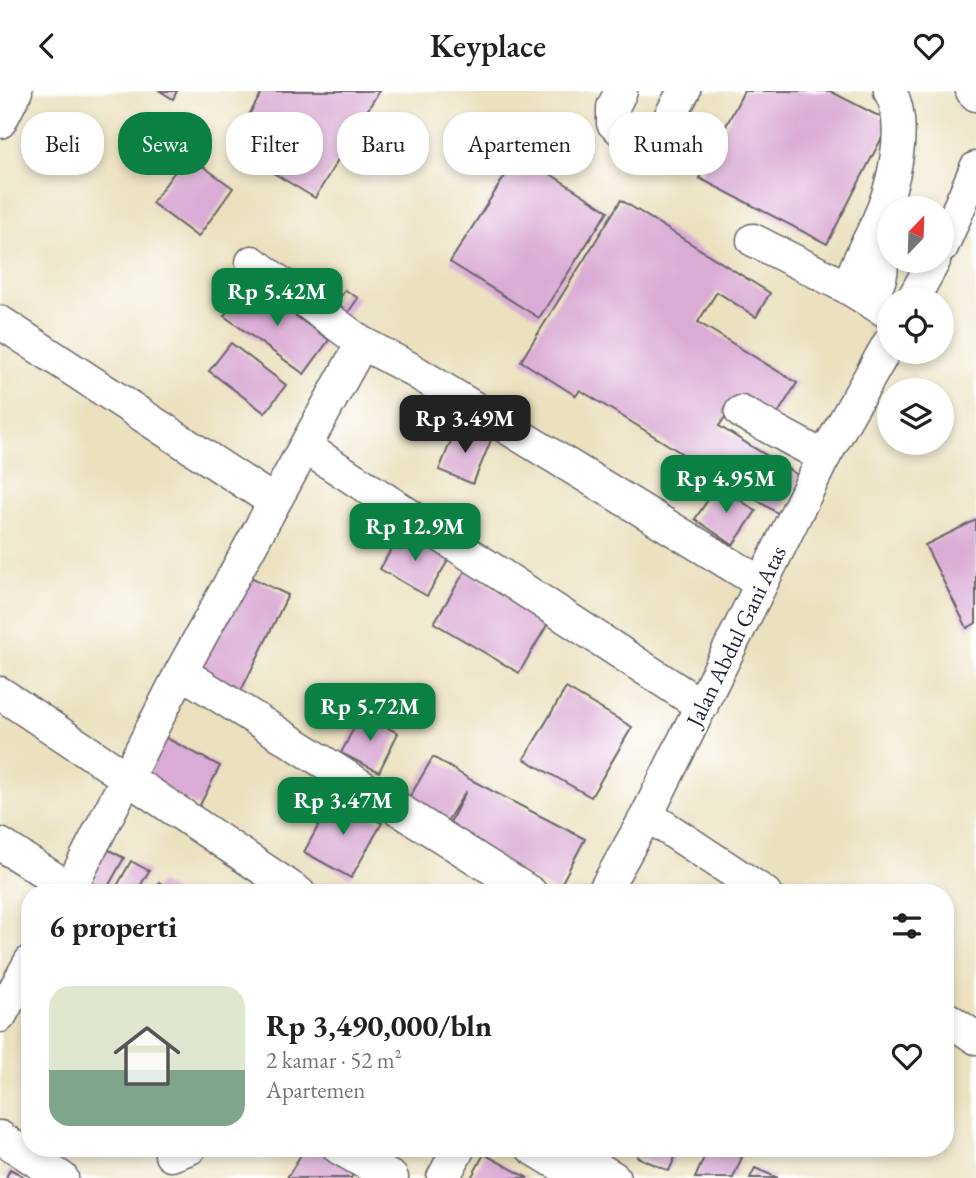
<!DOCTYPE html>
<html lang="id">
<head>
<meta charset="utf-8">
<style>
  body { margin:0; font-family:"EB Garamond",serif; background:#f2f2f2; color:#202124; height:100vh; display:flex; flex-direction:column; font-size:26px; white-space:nowrap }
  * { box-sizing:border-box; margin:0 }
  p { font-size:23px; color:#757577 }
  .icon { flex:none; width:38px; height:38px; fill:none; stroke:currentColor; stroke-width:2; stroke-linecap:round; stroke-linejoin:round }
  .map { position:relative; flex:1; overflow:hidden }
  .drawer { position:absolute; left:21px; top:793px; width:933px; height:273px; display:flex; flex-direction:column; background:#fff; border-radius:28px; box-shadow:0 4px 10px #0003 }
  .drawer>* { flex:none }
  .top-card { position:absolute; left:21px; top:21px; width:934px; height:63px; display:flex; gap:14px }
  .needle { width:46px; rotate:23deg }
  .tools { position:absolute; left:877px; top:105px; display:grid; gap:14px }
  .tools a { display:grid; place-items:center; width:77px; height:77px; border-radius:50%; background:#fff; box-shadow:0 4px 10px #0003; font-size:35px }
  .price { position:absolute; translate:-50% -60px; padding:0 16px; border-radius:14px; background:#0b8043; color:#fff; font-size:23px; line-height:46px; filter:drop-shadow(0 2px 4px #0008) }
  .price::after { content:''; position:absolute; left:50%; top:42px; width:21px; height:16px; margin-left:-10px; background:inherit; clip-path:polygon(0 0,100% 0,50% 100%) }
  .price.active { background:#222; color:#fff }
  ul { padding:0; list-style:none }
  li { display:flex; align-items:center; gap:21px; height:175px; padding:0 28px }
  li span { display:grid; place-items:center; flex:none; width:196px; height:140px; border-radius:21px; color:#555 }
  li>.icon { margin-inline-start:auto }
  span .icon { width:84px; height:84px; fill:#fffc; stroke-width:1 }
  li b { font-size:30px }
  h2 { display:flex; justify-content:space-between; align-items:center; height:84px; padding:0 28px; font-size:30px }
  .tag { padding:0 24px; border-radius:28px; background:#fff; box-shadow:0 4px 10px #0003; font-size:24px; line-height:63px }
  .tag.active { background:#0b8043; color:#fff }
  header { display:flex; justify-content:space-between; align-items:center; height:91px; padding:0 28px; background:#fff; font-size:32px; font-weight:600 }
  .map>svg:first-child { display:block }
  .building { fill:#daabd4 }
  .lines { fill:none; stroke-linecap:round; stroke-linejoin:round }
  .minor-casing { stroke:#686569; stroke-width:35 }
  .minor { stroke:#fff; stroke-width:32 }
  .labels { text-anchor:middle; dominant-baseline:central; stroke-width:5; stroke-linejoin:round; paint-order:stroke }
  .street-label { font-size:23px; fill:#22223b; stroke:#fff }
</style>
</head>
<body>
<header><svg class="icon" aria-label="back" viewBox="0 0 24 24"><path d="M15 5l-7 7 7 7"/></svg>Keyplace<svg class="icon" aria-label="heart" viewBox="0 0 24 24"><path d="M12 20l-8-8c-3-5 5-10 8-4 3-6 11-1 8 4z"/></svg></header>
<div class="map">
<svg width="976" height="1087" viewBox="0 0 976 1087">
  <rect width="100%" height="100%" fill="#fff"/>
  <filter id="ink" filterUnits="userSpaceOnUse"><feTurbulence type="fractalNoise" baseFrequency=".0143" numOctaves="2"/><feDisplacementMap in="SourceGraphic" scale="14" xChannelSelector="R" yChannelSelector="G"/><feConvolveMatrix kernelMatrix="1 2 1 2 8 2 1 2 1" color-interpolation-filters="sRGB"/></filter>
  <filter id="wash" filterUnits="userSpaceOnUse"><feTurbulence type="fractalNoise" baseFrequency=".00686" numOctaves="4" result="noise"/><feDisplacementMap in="SourceGraphic" scale="28" xChannelSelector="R" yChannelSelector="G"/><feGaussianBlur stdDeviation="1.57" result="paint"/><feColorMatrix in="noise" values="0 0 0 0 0 0 0 0 0 0 0 0 0 0 0 0 0 1.4 0 .05"/><feComposite in="paint" operator="in"/></filter>
  <g filter="url(#wash)">
    <rect width="100%" height="100%" fill="#ebe1bf"/>
    <g id="blocks">
      <g class="building">
        <path d="M 160,0 L 177,0 L 173,8 Z"/>
        <path d="M 263,0 L 379,0 L 315,107 L 230,56 Z"/>
        <path d="M 744,0 L 830,0 L 890,31 L 827,153 L 699,87 Z"/>
        <path d="M 519,63 L 608,120 L 539,227 L 450,171 Z"/>
        <path d="M 187,64 L 233,97 L 198,146 L 152,112 Z"/>
        <path d="M 621,109 L 770,202 L 756,226 L 717,201 L 698,231 L 797,292 L 775,327 L 739,305 L 719,335 L 801,386 L 779,423 L 580,299 L 576,305 L 521,270 Z"/>
        <path d="M 249,191 L 329,249 L 304,283 L 224,225 Z"/>
        <path d="M 345,199 L 358,207 L 341,232 L 328,224 Z"/>
        <path d="M 231,252 L 286,294 L 265,322 L 209,280 Z"/>
        <path d="M 457,335 L 491,349 L 473,393 L 439,379 Z"/>
        <path d="M 718,394 L 756,420 L 733,454 L 695,428 Z"/>
        <path d="M 976,429 L 976,532 L 967,537 L 925,454 Z"/>
        <path d="M 403,438 L 450,466 L 427,505 L 380,478 Z"/>
        <path d="M 465,480 L 550,529 L 519,582 L 434,532 Z"/>
        <path d="M 246,484 L 288,504 L 239,604 L 197,583 Z"/>
        <path d="M 566,597 L 632,636 L 591,706 L 524,668 Z"/>
        <path d="M 361,623 L 398,642 L 379,681 L 341,662 Z"/>
        <path d="M 155,641 L 220,675 L 199,716 L 133,682 Z"/>
        <path d="M 433,666 L 471,689 L 585,748 L 557,801 L 444,743 L 466,700 L 446,732 L 408,709 Z"/>
        <path d="M 334,706 L 382,732 L 351,787 L 304,761 Z"/>
        <path d="M 100,754 L 124,767 L 105,801 L 81,788 Z"/>
        <path d="M 131,770 L 149,780 L 136,802 L 113,802 Z"/>
        <path d="M 159,791 L 178,802 L 153,802 Z"/>
        <path d="M 305,1057 L 323,1057 L 357,1077 L 351,1087 L 287,1087 Z"/>
        <path d="M 373,1057 L 399,1057 L 393,1068 Z"/>
        <path d="M 640,1057 L 679,1057 L 669,1080 L 637,1066 Z"/>
        <path d="M 708,1057 L 721,1057 L 742,1066 L 733,1087 L 695,1087 Z"/>
        <path d="M 484,1063 L 528,1087 L 471,1087 Z"/>
        <path d="M 755,1077 L 778,1087 L 750,1087 Z"/>
        <path d="M 10,1078 L 23,1085 L 22,1087 L 6,1087 Z"/>
      </g>
    </g>
  </g>
  <g filter="url(#ink)">
    <use href="#blocks" fill-opacity="0" stroke="#686569" stroke-width="2"/>
    <g class="lines">
      <g class="minor-casing">
        <g id="minor">
          <path d="M 621,0 L 613,16 L 613,32 C 623,42 637,50 652,51 L 664,37 L 684,0"/>
          <path d="M 972,0 L 976,4"/>
          <path d="M 0,31 L 16,0"/>
          <path d="M 753,149 L 848,197"/>
          <path d="M 865,156 C 892,169 880,188 871,209"/>
          <path d="M 942,156 L 976,77"/>
          <path d="M 252,171 L 362,252 L 409,277 L 761,492"/>
          <path d="M 913,208 L 934,170"/>
          <path d="M 889,222 L 848,197 C 855,174 867,154 877,132 C 893,98 909,35 890,0"/>
          <path d="M 0,231 L 273,410"/>
          <path d="M 741,321 L 824,366"/>
          <path d="M 305,356 L 702,615"/>
          <path d="M 181,581 L 531,802"/>
          <path d="M 0,602 L 299,802"/>
          <path d="M 647,724 L 765,802"/>
          <path d="M 0,753 L 77,802"/>
          <path d="M 68,802 L 181,581 L 362,252"/>
          <path d="M 603,802 L 647,724 L 824,366 L 889,252"/>
          <path d="M 0,925 L 30,871"/>
          <path d="M 945,926 L 976,947"/>
          <path d="M 0,1046 L 62,1087"/>
          <path d="M 339,1057 L 392,1087"/>
          <path d="M 532,1057 L 580,1086"/>
          <path d="M 564,1057 L 614,1087"/>
          <path d="M 171,1064 L 190,1057"/>
          <path d="M 443,1087 L 459,1057"/>
        </g>
      </g>
      <use href="#minor" class="minor"/>
    </g>
  </g>
  <g class="labels">
    <g class="street-label">
      <text transform="translate(736 545) rotate(-64)">Jalan Abdul Gani Atas</text>
    </g>
  </g>
</svg>
<div class="tools">
<a><svg class="needle" viewBox="-14 -14 28 28"><path d="M0-13l5 13h-10z" fill="#e53935"/><path d="M0 13l5-13h-10z" fill="#757577"/></svg></a>
<a><svg class="icon" aria-label="locate" viewBox="0 0 24 24"><circle cx="12" cy="12" r="6"/><path d="M12 2v4M12 18v4M2 12h4M18 12h4"/></svg></a>
<a><svg class="icon" aria-label="layers" viewBox="0 0 24 24"><path d="M12 4l9 5-9 5-9-5zM3 14l9 5 9-5"/></svg></a>
</div>
<b class="price" style="left:277px;top:237px">Rp 5.42M</b>
<b class="price active" style="left:465px;top:364px">Rp 3.49M</b>
<b class="price" style="left:726px;top:424px">Rp 4.95M</b>
<b class="price" style="left:415px;top:472px">Rp 12.9M</b>
<b class="price" style="left:370px;top:652px">Rp 5.72M</b>
<b class="price" style="left:343px;top:746px">Rp 3.47M</b>
<div class="top-card">
<a class="tag">Beli</a>
<a class="tag active">Sewa</a>
<a class="tag">Filter</a>
<a class="tag">Baru</a>
<a class="tag">Apartemen</a>
<a class="tag">Rumah</a>
</div>
<section class="drawer">
<h2>6 properti<svg class="icon" aria-label="filters" viewBox="0 0 24 24"><path d="M4 7h16M4 17h16"/><circle cx="9" cy="7" r="2"/><circle cx="15" cy="17" r="2"/></svg></h2>
<ul>
<li><span style="background:linear-gradient(#dfe7d0 60%,#7fa58c 0)"><svg class="icon" aria-label="home" viewBox="0 0 24 24"><path d="M3 11l9-7 9 7M6 9v11h12V9"/></svg></span><div><b>Rp 3,490,000/bln</b><p>2 kamar · 52 m²</p><p>Apartemen</p></div><svg class="icon" aria-label="heart" viewBox="0 0 24 24"><path d="M12 20l-8-8c-3-5 5-10 8-4 3-6 11-1 8 4z"/></svg></li>
</ul>
</section>
</div>
</body>
</html>
